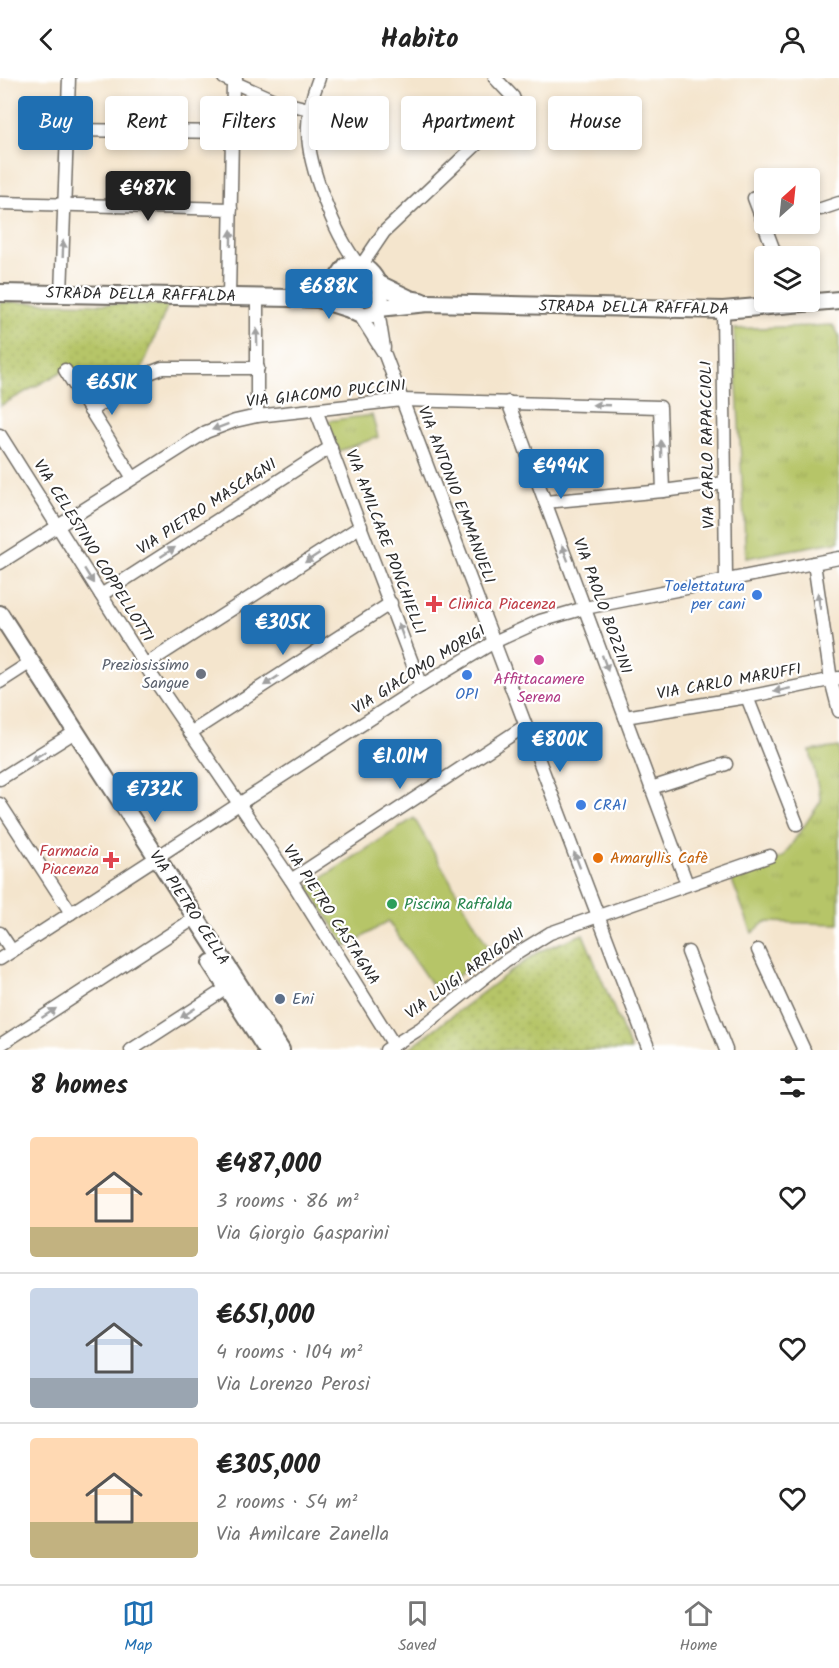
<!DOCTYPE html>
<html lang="en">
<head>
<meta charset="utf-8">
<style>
  body { margin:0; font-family:Kalam,sans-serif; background:#f2f2f2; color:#222; height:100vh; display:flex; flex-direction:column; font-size:22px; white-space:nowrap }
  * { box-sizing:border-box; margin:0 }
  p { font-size:20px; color:#767676 }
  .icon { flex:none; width:33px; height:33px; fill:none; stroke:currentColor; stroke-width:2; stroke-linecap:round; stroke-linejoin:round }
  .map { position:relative; height:972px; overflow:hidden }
  .details { display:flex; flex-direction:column; background:#fff; flex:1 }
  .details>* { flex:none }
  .top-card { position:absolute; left:18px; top:18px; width:804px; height:54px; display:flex; gap:12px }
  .needle { width:39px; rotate:27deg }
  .controls { position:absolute; left:754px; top:90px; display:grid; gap:12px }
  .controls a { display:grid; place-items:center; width:66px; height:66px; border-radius:6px; background:#fff; box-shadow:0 3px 9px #0003; font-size:30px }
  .price { position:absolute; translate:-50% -51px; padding:0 14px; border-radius:6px; background:#1f6fb2; color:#fff; font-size:20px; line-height:39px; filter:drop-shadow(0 2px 3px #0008) }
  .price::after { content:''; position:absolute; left:50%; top:36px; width:18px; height:14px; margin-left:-9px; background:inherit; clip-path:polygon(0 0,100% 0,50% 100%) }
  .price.active { background:#222; color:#fff }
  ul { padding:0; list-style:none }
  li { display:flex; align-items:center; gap:18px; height:150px; padding:0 30px }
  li+li { border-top:2px solid #e0e0e0 }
  li span { display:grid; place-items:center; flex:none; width:168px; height:120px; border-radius:6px; color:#555 }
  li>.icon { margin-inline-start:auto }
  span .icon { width:72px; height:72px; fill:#fffc; stroke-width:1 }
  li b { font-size:26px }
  h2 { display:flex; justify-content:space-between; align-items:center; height:72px; padding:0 30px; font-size:26px }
  .pill { padding:0 21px; border-radius:6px; background:#fff; box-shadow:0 3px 9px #0003; font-size:21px; line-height:54px }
  .pill.active { background:#1f6fb2; color:#fff }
  header { display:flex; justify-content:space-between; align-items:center; height:78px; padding:0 30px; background:#fff; font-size:27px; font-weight:700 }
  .tabs { display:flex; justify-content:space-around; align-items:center; height:84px; border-top:2px solid #e0e0e0; background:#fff; font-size:16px; color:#767676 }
  .tabs a { display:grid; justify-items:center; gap:3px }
  .tabs .active { color:#1f6fb2 }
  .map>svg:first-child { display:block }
  .grass { fill:url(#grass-tufts); stroke:#70784a; stroke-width:1.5 }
  .park { fill:url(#park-dots); stroke:#70784a; stroke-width:1.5 }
  .garden { fill:#b6c568; stroke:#70784a; stroke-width:1.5 }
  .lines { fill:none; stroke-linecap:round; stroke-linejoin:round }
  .street-casing { stroke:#716c64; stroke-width:15 }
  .secondary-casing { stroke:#716c64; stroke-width:20 }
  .street { stroke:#fff; stroke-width:12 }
  .secondary { stroke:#fff; stroke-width:16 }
  .oneway { fill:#a0a0a0 }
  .shop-dot { fill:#3f7fe0; stroke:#fff; stroke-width:2 }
  .health-dot { fill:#e0444e; stroke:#fff; stroke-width:2 }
  .hotel-dot { fill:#d1479c; stroke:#fff; stroke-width:2 }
  .worship-dot { fill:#6b7280; stroke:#fff; stroke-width:2 }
  .food-dot { fill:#e8710a; stroke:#fff; stroke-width:2 }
  .leisure-dot { fill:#2e9e5b; stroke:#fff; stroke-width:2 }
  .service-dot { fill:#5c6f8a; stroke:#fff; stroke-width:2 }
  .labels { text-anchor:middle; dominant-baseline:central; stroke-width:4.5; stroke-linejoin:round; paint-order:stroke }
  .street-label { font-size:16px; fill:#2b2b2b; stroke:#fff }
  .shop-label { font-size:16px; fill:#366cbe; stroke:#fff; text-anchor:end }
  .health-label { font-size:16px; fill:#be3a42; stroke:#fff; text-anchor:start }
  .worship-label { font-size:16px; fill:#5b616d; stroke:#fff; text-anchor:end }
  .hotel-label { font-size:16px; fill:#b23c85; stroke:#fff }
  .food-label { font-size:16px; fill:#c56008; stroke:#fff; text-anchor:start }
  .leisure-label { font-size:16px; fill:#27864d; stroke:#fff; text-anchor:start }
  .service-label { font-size:16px; fill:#4e5e75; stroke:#fff; text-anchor:start }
</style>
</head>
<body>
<header><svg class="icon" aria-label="back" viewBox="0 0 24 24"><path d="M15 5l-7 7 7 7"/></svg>Habito<svg class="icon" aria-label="person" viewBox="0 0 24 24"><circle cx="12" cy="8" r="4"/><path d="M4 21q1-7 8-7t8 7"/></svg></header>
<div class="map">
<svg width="839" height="972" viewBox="0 0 839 972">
  <defs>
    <pattern id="grass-tufts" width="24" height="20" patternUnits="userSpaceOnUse" patternTransform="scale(1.5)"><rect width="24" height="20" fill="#b6c568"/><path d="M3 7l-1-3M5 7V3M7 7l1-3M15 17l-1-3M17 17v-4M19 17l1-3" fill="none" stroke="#9da95a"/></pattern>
    <pattern id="park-dots" width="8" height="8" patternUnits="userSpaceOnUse" patternTransform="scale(1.5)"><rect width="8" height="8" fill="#b6c568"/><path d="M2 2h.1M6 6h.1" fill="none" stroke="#9da95a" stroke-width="1.8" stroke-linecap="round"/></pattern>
  </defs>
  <rect width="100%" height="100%" fill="#fff"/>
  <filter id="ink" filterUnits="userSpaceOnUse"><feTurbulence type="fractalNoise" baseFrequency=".0167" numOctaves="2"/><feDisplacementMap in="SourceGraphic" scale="12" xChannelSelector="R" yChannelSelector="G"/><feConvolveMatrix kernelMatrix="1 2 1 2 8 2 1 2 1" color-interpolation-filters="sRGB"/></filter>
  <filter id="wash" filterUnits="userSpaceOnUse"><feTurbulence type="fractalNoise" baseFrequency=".008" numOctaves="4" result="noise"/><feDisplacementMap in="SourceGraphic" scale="24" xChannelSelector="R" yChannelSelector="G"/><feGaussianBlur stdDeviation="1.35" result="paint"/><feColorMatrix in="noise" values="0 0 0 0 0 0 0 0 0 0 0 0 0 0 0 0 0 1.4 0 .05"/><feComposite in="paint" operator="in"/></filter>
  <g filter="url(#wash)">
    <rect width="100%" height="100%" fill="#f4e5cd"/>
    <g class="grass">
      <path d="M 833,247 L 839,257 L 839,463 L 746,480 L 734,251 Z"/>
      <path d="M 372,337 L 378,359 L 339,373 L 326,343 Z"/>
      <path d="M 839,669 L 839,846 L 765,844 L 752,855 L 731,800 L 783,779 L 821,723 L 810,673 Z"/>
    </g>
    <g class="park">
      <path d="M 0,224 L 168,227 L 141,293 L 99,320 L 72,288 L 0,328 Z"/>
      <path d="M 583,856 L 631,972 L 407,972 L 507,896 L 540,873 Z"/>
    </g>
    <path class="garden" d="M 414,740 L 490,872 L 437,915 L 388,843 L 347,869 L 308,809 Z"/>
  </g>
  <g filter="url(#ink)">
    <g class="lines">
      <g class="street-casing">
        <g id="street">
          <path d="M 224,0 L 276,23 L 309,31"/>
          <path d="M 319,0 C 312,18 307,35 308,54 C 308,89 336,159 358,186"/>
          <path d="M 67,52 L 232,54"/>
          <path d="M 754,120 L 776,178"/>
          <path d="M 0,125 L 231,131"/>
          <path d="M 821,131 L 839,125"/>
          <path d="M 361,188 L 384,154 L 514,31 L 516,26 L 513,19 L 495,0"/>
          <path d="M 61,216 L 69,0"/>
          <path d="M 229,219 L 233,5 L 236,0"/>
          <path d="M 723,232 L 726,501"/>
          <path d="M 378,233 L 384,270"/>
          <path d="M 359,236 L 385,277 L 649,972"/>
          <path d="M 65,292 L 133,400"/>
          <path d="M 508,324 L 687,806"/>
          <path d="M 316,332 L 421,608"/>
          <path d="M 90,333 L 147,296 L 162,290 L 258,290"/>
          <path d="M 257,338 L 257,219"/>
          <path d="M 0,357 L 154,601 L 291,802 L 394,967"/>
          <path d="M 545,424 L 663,413 L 725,405"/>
          <path d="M 0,485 L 206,354 L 235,343 L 257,338 L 402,322 L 660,329 L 663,413"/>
          <path d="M 814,485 L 831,602 L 839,633"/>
          <path d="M 101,517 L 331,369"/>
          <path d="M 145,587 L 361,448"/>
          <path d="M 0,604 L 31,584"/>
          <path d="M 747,619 L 797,746"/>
          <path d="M 625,639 L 747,619 L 839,600"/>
          <path d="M 190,655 L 391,525"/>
          <path d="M 0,701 L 75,654"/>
          <path d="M 651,710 L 726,686"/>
          <path d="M 0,726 L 71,835"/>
          <path d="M 291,802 L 525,648"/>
          <path d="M 0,855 L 12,873"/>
          <path d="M 758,872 L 804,972"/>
          <path d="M 688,874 L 726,972"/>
          <path d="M 0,881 L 421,608 L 494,564 L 540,543 L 585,530 L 839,480"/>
          <path d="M 0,967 L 195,840"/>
          <path d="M 131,972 L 233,906"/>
          <path d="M 386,972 L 421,950 L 505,883 L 550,855 L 770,778"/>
        </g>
      </g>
      <g class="secondary-casing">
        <g id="secondary">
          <path d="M 352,185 C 373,187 387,214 378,233 C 355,248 336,220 339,198 L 346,188 Z"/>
          <path d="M 377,205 L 410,221 L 421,223"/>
          <path d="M 0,215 L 292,220 L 318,221 L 349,231"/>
          <path d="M 379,230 L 428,225 L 723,232 L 839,222"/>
          <path d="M 0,536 L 281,972"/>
          <path d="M 211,885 L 267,972"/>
        </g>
      </g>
      <use href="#street" class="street"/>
      <use href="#secondary" class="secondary"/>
    </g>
    <defs><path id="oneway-solid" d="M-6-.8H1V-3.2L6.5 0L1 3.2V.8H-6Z" transform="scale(1.5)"/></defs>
    <g class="oneway">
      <use href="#oneway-solid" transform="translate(231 160) rotate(-89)"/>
      <use href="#oneway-solid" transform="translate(63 171) rotate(-88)"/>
      <use href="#oneway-solid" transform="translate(257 259) rotate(-91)"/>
      <use href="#oneway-solid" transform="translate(601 327) rotate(-178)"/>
      <use href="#oneway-solid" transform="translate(220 349) rotate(160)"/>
      <use href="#oneway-solid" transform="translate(661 371) rotate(-92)"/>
      <use href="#oneway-solid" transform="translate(168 474) rotate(-33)"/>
      <use href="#oneway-solid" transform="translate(565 475) rotate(-111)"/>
      <use href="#oneway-solid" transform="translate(312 480) rotate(147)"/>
      <use href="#oneway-solid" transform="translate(89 498) rotate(58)"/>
      <use href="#oneway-solid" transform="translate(819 523) rotate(-99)"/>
      <use href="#oneway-solid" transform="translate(401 553) rotate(-110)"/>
      <use href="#oneway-solid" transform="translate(605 585) rotate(70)"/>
      <use href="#oneway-solid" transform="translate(271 603) rotate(147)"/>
      <use href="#oneway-solid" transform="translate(782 612) rotate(168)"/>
      <use href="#oneway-solid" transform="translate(38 678) rotate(148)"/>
      <use href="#oneway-solid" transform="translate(577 782) rotate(-111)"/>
      <use href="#oneway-solid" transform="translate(49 935) rotate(-33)"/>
      <use href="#oneway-solid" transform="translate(188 935) rotate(147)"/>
    </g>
  </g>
  <g class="shop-dot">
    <circle cx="757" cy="517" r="6"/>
    <circle cx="467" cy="597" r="6"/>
    <circle cx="581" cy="727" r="6"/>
  </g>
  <g class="health-dot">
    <path d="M431 517h6v6h6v6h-6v6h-6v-6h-6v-6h6z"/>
    <path d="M108 773h6v6h6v6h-6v6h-6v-6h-6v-6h6z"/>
  </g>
  <circle class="hotel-dot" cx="539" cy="582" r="6"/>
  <circle class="worship-dot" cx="201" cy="596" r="6"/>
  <circle class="food-dot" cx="598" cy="780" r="6"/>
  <circle class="leisure-dot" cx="392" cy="826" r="6"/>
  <circle class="service-dot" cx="280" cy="921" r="6"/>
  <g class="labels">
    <g class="street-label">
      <text transform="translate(141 217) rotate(1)">STRADA DELLA RAFFALDA</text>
      <text transform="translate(634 230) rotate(1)">STRADA DELLA RAFFALDA</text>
      <text transform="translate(326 316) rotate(-6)">VIA GIACOMO PUCCINI</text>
      <text transform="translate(708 367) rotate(-91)">VIA CARLO RAPACCIOLI</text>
      <text transform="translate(456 417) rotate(69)">VIA ANTONIO EMMANUELI</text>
      <text transform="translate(207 429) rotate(-33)">VIA PIETRO MASCAGNI</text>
      <text transform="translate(385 464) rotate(69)">VIA AMILCARE PONCHIELLI</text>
      <text transform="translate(93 473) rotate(58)">VIA CELESTINO COPPELLOTTI</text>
      <text transform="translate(602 528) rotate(70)">VIA PAOLO BOZZINI</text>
      <text transform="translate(419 592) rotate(-32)">VIA GIACOMO MORIGI</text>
      <text transform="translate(729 604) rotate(-10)">VIA CARLO MARUFFI</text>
      <text transform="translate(189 830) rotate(57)">VIA PIETRO CELLA</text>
      <text transform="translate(331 837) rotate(57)">VIA PIETRO CASTAGNA</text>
      <text transform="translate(465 896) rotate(-36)">VIA LUIGI ARRIGONI</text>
    </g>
    <g class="shop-label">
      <text x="745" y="508">Toelettatura<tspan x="745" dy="18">per cani</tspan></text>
      <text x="467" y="616" text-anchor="middle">OPI</text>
      <text x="593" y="727" text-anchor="start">CRAI</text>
    </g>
    <g class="health-label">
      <text x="448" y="526">Clinica Piacenza</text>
      <text x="99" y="773" text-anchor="end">Farmacia<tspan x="99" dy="18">Piacenza</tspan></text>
    </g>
    <g class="worship-label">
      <text x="189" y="587">Preziosissimo<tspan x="189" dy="18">Sangue</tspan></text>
    </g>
    <g class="hotel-label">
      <text x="539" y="601">Affittacamere<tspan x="539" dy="18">Serena</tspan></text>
    </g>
    <g class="food-label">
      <text x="610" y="780">Amaryllis Cafè</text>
    </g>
    <g class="leisure-label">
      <text x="404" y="826">Piscina Raffalda</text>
    </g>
    <g class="service-label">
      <text x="292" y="921">Eni</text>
    </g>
  </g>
</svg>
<div class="controls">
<a><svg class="needle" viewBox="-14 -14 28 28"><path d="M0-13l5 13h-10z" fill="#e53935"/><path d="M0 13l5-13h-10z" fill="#767676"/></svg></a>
<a><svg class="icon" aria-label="layers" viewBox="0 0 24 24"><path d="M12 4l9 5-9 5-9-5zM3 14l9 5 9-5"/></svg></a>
</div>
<b class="price active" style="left:148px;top:144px">€487K</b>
<b class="price" style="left:329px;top:242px">€688K</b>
<b class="price" style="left:112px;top:338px">€651K</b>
<b class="price" style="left:561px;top:422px">€494K</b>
<b class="price" style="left:283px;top:578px">€305K</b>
<b class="price" style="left:560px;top:695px">€800K</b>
<b class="price" style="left:400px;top:712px">€1.01M</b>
<b class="price" style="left:155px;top:745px">€732K</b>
<div class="top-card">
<a class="pill active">Buy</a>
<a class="pill">Rent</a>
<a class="pill">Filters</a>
<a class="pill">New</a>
<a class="pill">Apartment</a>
<a class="pill">House</a>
</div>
</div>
<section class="details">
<h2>8 homes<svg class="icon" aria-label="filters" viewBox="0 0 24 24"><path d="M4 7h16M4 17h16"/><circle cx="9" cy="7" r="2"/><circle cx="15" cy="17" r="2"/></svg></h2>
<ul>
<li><span style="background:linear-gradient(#ffd9b3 75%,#c2b280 0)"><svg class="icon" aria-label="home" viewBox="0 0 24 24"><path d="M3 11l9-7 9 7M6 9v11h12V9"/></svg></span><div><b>€487,000</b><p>3 rooms · 86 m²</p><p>Via Giorgio Gasparini</p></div><svg class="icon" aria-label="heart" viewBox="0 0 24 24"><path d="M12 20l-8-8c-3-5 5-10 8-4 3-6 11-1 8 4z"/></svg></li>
<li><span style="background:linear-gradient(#c9d6e8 75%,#9aa5b1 0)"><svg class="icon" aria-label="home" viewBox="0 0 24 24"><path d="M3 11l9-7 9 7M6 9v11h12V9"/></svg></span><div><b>€651,000</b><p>4 rooms · 104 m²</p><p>Via Lorenzo Perosi</p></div><svg class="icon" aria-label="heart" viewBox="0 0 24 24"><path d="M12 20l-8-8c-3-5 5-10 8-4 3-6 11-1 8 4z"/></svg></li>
<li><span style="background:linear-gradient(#ffd9b3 70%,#c2b280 0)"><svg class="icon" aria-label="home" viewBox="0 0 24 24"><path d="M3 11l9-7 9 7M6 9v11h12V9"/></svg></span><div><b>€305,000</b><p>2 rooms · 54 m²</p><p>Via Amilcare Zanella</p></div><svg class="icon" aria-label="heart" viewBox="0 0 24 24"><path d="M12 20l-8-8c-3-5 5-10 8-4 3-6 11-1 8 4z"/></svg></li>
</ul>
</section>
<nav class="tabs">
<a class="active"><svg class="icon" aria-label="map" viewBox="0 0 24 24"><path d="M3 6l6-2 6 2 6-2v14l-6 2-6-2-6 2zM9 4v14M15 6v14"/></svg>Map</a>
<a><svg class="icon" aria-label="saved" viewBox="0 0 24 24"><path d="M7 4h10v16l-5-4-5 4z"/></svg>Saved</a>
<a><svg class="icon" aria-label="home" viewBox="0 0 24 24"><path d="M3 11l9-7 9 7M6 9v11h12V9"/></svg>Home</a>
</nav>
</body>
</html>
